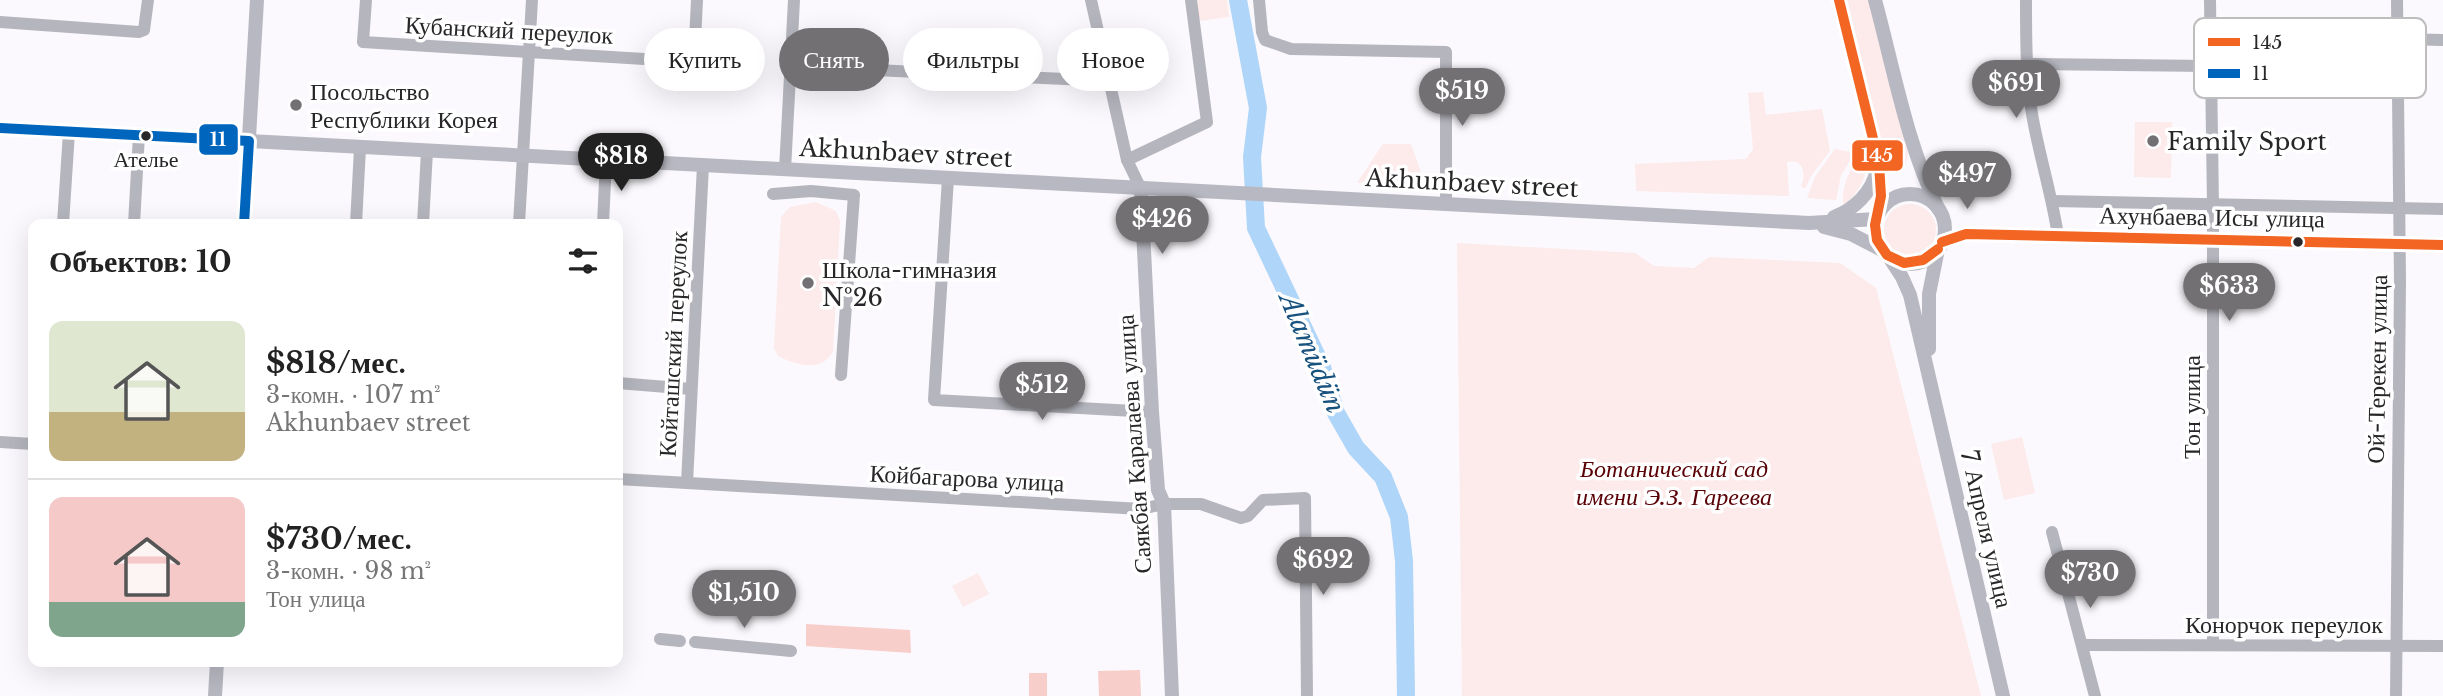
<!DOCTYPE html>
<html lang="ru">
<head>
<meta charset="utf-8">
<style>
  body { margin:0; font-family:"Libre Baskerville",serif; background:#f2f2f2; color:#222; height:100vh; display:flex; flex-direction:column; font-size:26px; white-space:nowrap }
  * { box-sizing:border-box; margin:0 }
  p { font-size:23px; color:#767676 }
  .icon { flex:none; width:38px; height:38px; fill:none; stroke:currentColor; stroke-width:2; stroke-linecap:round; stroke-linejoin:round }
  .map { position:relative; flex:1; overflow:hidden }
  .details { position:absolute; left:28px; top:219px; width:595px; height:448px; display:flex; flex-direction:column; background:#fff; border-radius:14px; box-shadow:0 7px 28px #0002 }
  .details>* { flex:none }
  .hud { position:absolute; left:644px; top:28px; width:665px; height:63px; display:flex; gap:14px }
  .price { position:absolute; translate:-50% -60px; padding:0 16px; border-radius:24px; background:#727073; color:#fff; font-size:23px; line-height:46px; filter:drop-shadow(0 2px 4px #0008) }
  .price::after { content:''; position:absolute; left:50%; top:42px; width:21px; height:16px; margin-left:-10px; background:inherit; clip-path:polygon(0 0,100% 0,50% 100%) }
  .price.on { background:#222; color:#fff }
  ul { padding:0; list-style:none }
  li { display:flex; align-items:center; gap:21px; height:175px; padding:0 21px }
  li+li { border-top:2px solid #e0e0e0 }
  li span { display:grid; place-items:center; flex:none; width:196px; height:140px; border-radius:14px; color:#555 }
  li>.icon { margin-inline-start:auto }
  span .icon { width:84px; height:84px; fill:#fffc; stroke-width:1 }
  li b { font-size:30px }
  h2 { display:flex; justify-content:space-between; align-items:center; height:84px; padding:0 21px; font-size:30px }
  .chip { padding:0 24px; border-radius:32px; background:#fff; box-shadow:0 7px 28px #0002; font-size:24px; line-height:63px }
  .chip.on { background:#727073; color:#fff }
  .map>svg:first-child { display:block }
  .green { fill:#fdeaea }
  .forest { fill:#f8cecb }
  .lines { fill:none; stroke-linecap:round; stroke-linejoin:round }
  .river { stroke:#afd5f8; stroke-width:18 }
  .minor { stroke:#b5b5be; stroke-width:12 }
  .major { stroke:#b8b8c2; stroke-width:14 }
  .bus-1-casing { stroke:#fff; stroke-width:16 }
  .bus-2-casing { stroke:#fff; stroke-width:16 }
  .bus-1 { stroke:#f26522; stroke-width:10 }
  .bus-2 { stroke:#0065bd; stroke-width:10 }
  .poi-dot { fill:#727073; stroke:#fff; stroke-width:2.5 }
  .bus-dot { fill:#282629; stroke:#fff; stroke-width:2.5 }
  .labels { text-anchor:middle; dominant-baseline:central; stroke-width:7; stroke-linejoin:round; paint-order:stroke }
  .bus-label { font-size:22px; fill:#282629; stroke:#fff }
  .street-label { font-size:24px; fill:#282629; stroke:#fff }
  .poi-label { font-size:24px; fill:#282629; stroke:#fff; text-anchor:start }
  .park-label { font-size:24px; font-style:italic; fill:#590005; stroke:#fff }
  .water-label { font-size:26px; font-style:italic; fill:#18527f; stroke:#fff }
  .key { fill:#fff; stroke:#bebebf; stroke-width:2 }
  .key-label { font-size:19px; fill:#282629 }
  .line-badge { stroke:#fff; stroke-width:2.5 }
  .badge-label { font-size:19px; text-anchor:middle; font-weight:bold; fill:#fff }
</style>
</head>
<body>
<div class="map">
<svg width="2443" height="696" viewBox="0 0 2443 696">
  <rect width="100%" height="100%" fill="#fbf9fd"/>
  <g class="green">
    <path d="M 1197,0 L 1227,0 L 1229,17 L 1199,21 Z"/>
    <path d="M 1847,0 L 1869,0 L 1908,153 L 1906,163 L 1903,166 L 1892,165 L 1886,160 Z"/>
    <path d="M 1763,92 L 1766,115 L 1822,109 L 1830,151 L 1811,176 L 1805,189 L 1801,186 C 1807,173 1802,158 1787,162 L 1789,196 L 1636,191 L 1635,164 L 1746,159 L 1753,149 L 1748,93 Z"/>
    <path d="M 2135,122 L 2172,122 L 2171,178 L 2134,177 Z"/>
    <path d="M 1383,144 L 1411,144 L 1425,184 L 1357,183 Z"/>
    <path d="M 1835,149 L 1855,153 L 1841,175 L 1836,200 L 1807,198 L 1815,177 Z"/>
    <path d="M 1866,159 C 1869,177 1856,194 1844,207 C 1841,195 1846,174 1855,165 C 1858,162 1862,161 1866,159 Z"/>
    <path d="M 816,202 L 836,211 L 840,221 L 833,351 C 822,373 796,365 778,356 L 774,348 L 781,217 L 790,207 Z"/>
    <circle cx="1910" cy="230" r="26"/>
    <path d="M 1457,243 L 1635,253 L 1654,266 L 1694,268 L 1709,257 L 1840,263 L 1876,288 L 1981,696 L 1462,696 Z"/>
    <path d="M 2022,437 L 2035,493 L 2004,500 L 1991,444 Z"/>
    <path d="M 978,573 L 989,594 L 963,607 L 952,586 Z"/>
  </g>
  <g class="forest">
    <path d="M 806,624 L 910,630 L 911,653 L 806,646 Z"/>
    <path d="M 1140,670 L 1141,696 L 1099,696 L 1098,671 Z"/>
    <rect x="1029" y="673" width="18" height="23"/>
  </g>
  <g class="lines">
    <path class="river" d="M 1238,0 L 1258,108 L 1252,157 L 1256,228 L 1322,367 L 1336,413 L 1356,448 L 1383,477 L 1399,517 L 1404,561 L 1406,696"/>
    <g class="minor">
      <path d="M 366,0 L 363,42 L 694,62 L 697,0"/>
      <path d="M 1091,0 L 1127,160"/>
      <path d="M 1259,0 L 1262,32 L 1265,40 L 1291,49 L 1446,52 L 1446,204"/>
      <path d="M 2026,0 C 2026,38 2026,76 2032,114 C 2039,155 2052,195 2058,236"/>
      <path d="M 2210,0 L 2213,205 L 2213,645"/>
      <path d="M 0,22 L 139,32 L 144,30 L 148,0"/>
      <path d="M 2398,39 L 2443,40"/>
      <path d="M 2027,64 L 2209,66"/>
      <path d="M 790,66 L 1108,81"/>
      <path d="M 785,170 L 794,0"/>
      <path d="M 948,178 L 934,400 L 1152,412"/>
      <path d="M 1141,189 L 1127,160 L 1207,122 L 1191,0"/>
      <path d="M 773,194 L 811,191 L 854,195 L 841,375"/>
      <path d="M 2053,201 L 2443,209"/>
      <path d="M 63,224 L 69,132"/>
      <path d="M 134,224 L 139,135"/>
      <path d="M 356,224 L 360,148"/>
      <path d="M 423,224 L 427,151"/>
      <path d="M 519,224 L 532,0"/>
      <path d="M 603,224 L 606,160"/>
      <path d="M 618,383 L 691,389"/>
      <path d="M 0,442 L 33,444"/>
      <path d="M 618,479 L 1141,509 L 1164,504 L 1201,504 L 1241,518 L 1248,516 L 1263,500 L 1305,498 L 1307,696"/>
      <path d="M 687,483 L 703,165"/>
      <path d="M 2052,532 L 2095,696"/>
      <path d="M 660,639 L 680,641"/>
      <path d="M 695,642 L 791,651"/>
      <path d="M 2082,645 L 2443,646"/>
      <path d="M 2396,696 L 2400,281 L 2397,0"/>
    </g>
    <g class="major">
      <path d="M 1839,0 L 1877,153 L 1881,189 L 1880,211"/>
      <path d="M 1875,0 C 1894,70 1907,145 1939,210"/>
      <path d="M 0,128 L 1675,216 L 1809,223 L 1876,219"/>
      <path d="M 1141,189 L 1152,412 L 1158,490 L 1164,504 L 1172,696"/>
      <circle cx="1910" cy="229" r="35"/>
      <path d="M 1834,217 C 1855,209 1872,192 1877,170"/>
      <path d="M 244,224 L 257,0"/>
      <path d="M 1824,227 L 1851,234 L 1882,250"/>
      <path d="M 1942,242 L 1966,234 L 2443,245"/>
      <path d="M 1889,257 L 1902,277 L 1910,295 L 2003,696"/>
      <path d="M 1929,349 L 1929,294 L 1938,249"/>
      <path d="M 215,696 L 217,662"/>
    </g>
    <g class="bus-1-casing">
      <g id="bus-1">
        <path d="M 1839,0 L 1879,163 L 1881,196 L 1875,225 L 1877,240 L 1887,255 L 1904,263 L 1923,260 L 1938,249"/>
        <path d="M 1942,242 L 1966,234 L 2443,245"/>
      </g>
    </g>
    <g class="bus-2-casing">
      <path id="bus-2" d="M 0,128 L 249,141 L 244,224"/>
    </g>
    <use href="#bus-1" class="bus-1"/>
    <use href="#bus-2" class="bus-2"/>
  </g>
  <g class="poi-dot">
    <circle cx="296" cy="105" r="7"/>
    <circle cx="2153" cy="141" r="7"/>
    <circle cx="808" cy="283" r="7"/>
  </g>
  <g class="bus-dot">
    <circle cx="146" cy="136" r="6"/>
    <circle cx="2298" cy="242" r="6"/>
  </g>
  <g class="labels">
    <g class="bus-label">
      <text x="146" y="159">Ателье</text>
    </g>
    <g class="street-label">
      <text transform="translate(509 30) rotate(3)">Кубанский переулок</text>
      <text transform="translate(906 153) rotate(3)">Akhunbaev street</text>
      <text transform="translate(1472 183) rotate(3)">Akhunbaev street</text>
      <text transform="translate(2212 217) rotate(1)">Ахунбаева Исы улица</text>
      <text transform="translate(673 344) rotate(-87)">Койташский переулок</text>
      <text transform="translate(2377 369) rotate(-89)">Ой-Терекен улица</text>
      <text transform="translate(2191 407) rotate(-90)">Тон улица</text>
      <text transform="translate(1134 444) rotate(-94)">Саякбая Каралаева улица</text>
      <text transform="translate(967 478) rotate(3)">Койбагарова улица</text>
      <text transform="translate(1987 529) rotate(77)">7 Апреля улица</text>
      <text x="2284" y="624">Конорчок переулок</text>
    </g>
    <g class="poi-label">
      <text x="310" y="91">Посольство<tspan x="310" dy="28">Республики Корея</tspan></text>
      <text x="2167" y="141">Family Sport</text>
      <text x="822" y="269">Школа-гимназия<tspan x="822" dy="28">№26</tspan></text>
    </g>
    <g class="park-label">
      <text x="1674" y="468">Ботанический сад<tspan x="1674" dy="28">имени Э.З. Гареева</tspan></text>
    </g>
    <g class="water-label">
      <text transform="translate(1312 353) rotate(67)">Alamüdün</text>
    </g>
  </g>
  <rect x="2194" y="18" width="232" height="80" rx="10" class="key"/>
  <rect x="2208" y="38" width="32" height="8" fill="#f26522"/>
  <rect x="2208" y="69" width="32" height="9" fill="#0065bd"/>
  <g class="key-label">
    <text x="2252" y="49">145</text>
    <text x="2252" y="80">11</text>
  </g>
  <g class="line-badge">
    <rect x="198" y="123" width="41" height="33" rx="7" fill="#0065bd"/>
    <rect x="1851" y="139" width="53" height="33" rx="7" fill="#f26522"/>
  </g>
  <g class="badge-label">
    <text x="218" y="146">11</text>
    <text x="1877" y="162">145</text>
  </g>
</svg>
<b class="price" style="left:2016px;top:120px">$691</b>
<b class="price" style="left:1462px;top:128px">$519</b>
<b class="price on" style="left:621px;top:193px">$818</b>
<b class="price" style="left:1967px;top:211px">$497</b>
<b class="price" style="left:1162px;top:256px">$426</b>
<b class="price" style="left:2229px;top:323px">$633</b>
<b class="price" style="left:1042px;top:422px">$512</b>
<b class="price" style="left:1323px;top:597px">$692</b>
<b class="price" style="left:2090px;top:610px">$730</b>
<b class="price" style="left:744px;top:630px">$1,510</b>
<div class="hud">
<a class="chip">Купить</a>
<a class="chip on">Снять</a>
<a class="chip">Фильтры</a>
<a class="chip">Новое</a>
</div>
<section class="details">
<h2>Объектов: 10<svg class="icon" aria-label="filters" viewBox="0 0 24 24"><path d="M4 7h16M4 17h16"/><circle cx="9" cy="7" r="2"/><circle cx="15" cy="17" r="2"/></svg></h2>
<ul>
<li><span style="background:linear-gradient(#dfe7d0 65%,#c2b280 0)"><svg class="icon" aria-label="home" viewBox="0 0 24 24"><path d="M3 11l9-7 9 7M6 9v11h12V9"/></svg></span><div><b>$818/мес.</b><p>3-комн. · 107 m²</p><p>Akhunbaev street</p></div></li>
<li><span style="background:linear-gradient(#f6c9c9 75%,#7fa58c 0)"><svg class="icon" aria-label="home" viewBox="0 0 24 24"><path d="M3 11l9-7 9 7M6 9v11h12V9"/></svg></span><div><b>$730/мес.</b><p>3-комн. · 98 m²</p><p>Тон улица</p></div></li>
</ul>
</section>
</div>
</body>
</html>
